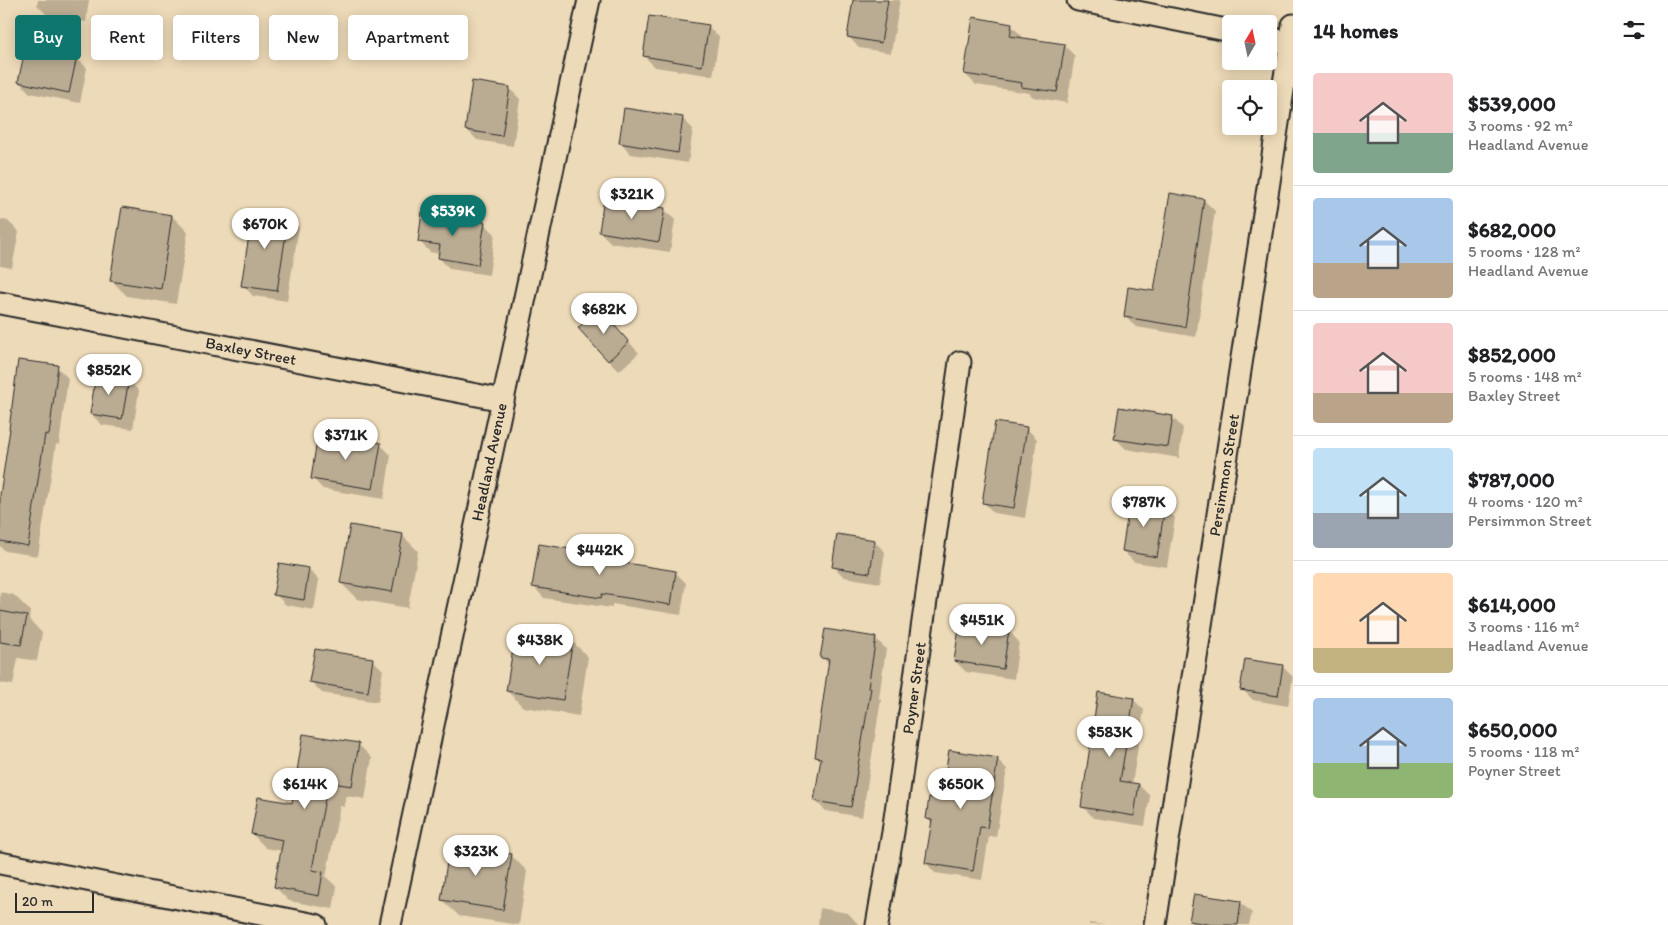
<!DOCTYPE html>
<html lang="en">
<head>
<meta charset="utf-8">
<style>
  body { margin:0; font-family:Itim,sans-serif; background:#f6f6f6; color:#202124; height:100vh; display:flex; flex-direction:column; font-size:19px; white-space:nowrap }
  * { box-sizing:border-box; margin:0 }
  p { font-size:16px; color:#757577 }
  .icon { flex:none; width:28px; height:28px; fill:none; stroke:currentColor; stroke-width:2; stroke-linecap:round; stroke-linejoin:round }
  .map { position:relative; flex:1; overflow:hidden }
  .details { display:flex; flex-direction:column; background:#fff; width:375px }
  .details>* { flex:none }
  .guide { position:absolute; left:15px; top:15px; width:475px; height:45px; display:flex; gap:10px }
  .needle { width:32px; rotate:9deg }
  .fabs { position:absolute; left:1222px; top:15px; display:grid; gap:10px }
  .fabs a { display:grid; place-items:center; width:55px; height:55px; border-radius:5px; background:#fff; box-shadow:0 2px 12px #0003; font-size:25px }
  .scale { position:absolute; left:15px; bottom:12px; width:79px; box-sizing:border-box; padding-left:5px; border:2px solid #2b2b2b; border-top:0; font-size:14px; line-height:18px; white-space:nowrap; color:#2b2b2b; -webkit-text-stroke:4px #eddab8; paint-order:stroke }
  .price { position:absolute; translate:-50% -42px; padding:0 11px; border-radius:18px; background:#fff; color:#222; font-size:16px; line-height:32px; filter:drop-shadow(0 1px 2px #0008) }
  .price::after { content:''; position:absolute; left:50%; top:30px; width:15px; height:11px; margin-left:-8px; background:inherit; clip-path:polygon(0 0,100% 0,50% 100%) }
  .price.on { background:#0f766e; color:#fff }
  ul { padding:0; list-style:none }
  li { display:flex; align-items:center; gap:15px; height:125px; padding:0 20px }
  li+li { border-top:1px solid #e0e0e0 }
  li span { display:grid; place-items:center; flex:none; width:140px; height:100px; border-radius:5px; color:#555 }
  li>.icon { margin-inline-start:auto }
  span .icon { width:60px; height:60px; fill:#fffc; stroke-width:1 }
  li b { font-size:21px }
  h2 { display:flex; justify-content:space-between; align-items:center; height:60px; padding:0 20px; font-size:21px }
  .chip { padding:0 18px; border-radius:5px; background:#fff; box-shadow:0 2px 12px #0003; font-size:18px; line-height:45px }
  .chip.on { background:#0f766e; color:#fff }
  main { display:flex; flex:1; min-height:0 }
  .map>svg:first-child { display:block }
  .shadow { fill:#0003 }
  .building { fill:#baac93; stroke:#2b2b2b }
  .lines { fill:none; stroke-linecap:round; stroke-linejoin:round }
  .street-casing { stroke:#2b2b2b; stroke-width:25 }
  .street { stroke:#eddab8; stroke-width:21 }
  .labels { text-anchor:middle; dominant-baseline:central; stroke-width:4; stroke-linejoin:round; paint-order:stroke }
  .street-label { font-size:16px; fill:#2b2b2b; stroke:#eddab8 }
</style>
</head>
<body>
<main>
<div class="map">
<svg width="1293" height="925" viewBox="0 0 1293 925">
  <rect width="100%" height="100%" fill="#eddab8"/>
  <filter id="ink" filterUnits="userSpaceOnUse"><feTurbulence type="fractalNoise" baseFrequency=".02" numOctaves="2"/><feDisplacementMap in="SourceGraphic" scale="10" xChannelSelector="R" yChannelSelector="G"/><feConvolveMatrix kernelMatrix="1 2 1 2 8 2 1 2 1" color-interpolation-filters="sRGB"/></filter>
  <g filter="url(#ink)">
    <g class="shadow">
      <path d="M 38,0 L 89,0 L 86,22 L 48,16 L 37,5 Z"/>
      <path d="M 854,0 L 900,0 L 891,53 L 859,48 L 849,37 Z"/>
      <path d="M 1011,25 L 1022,36 L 1022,39 L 1064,45 L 1075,56 L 1067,103 L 1033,97 L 1029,93 L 976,85 L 965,74 Z"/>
      <path d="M 708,27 L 719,37 L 713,76 L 655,67 L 644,56 Z"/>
      <path d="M 76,57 L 87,68 L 80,103 L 30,93 L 19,82 Z"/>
      <path d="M 509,88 L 520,99 L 513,146 L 477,140 L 466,129 Z"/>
      <path d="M 683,119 L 693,129 L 688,163 L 631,154 L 620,143 Z"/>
      <path d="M 1204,200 L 1215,211 L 1196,337 L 1136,327 L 1125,317 L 1155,292 Z"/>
      <path d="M 664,209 L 675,220 L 670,252 L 611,243 L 600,232 Z"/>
      <path d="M 172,216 L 188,232 L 176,304 L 127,296 L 111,280 Z"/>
      <path d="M 288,216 L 299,227 L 287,301 L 253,296 L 243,285 Z"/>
      <path d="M 0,219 L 8,221 L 19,232 L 12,268 L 0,266 Z"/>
      <path d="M 484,223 L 495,234 L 489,275 L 450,269 L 439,258 L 440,254 L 430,252 L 419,241 Z"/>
      <path d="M 610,321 L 639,353 L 619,371 L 608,360 Z"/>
      <path d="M 57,367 L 68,378 L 59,445 L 56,444 L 38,556 L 5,551 L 0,546 L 0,503 Z"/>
      <path d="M 128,380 L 139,391 L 133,429 L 102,425 L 91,414 Z"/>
      <path d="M 1172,417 L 1183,428 L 1179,458 L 1126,449 L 1115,438 Z"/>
      <path d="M 1026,428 L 1037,439 L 1025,518 L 994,513 L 983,502 Z"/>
      <path d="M 380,444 L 391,455 L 384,499 L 323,489 L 312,478 Z"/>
      <path d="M 1164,507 L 1175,518 L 1167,567 L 1134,562 L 1123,551 Z"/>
      <path d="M 402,535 L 418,551 L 408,608 L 357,599 L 341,583 Z"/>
      <path d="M 874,541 L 885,552 L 880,583 L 844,577 L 833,566 Z"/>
      <path d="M 607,556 L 614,562 L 675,572 L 686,583 L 681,615 L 612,604 L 612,608 L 544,598 L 534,587 Z"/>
      <path d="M 308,569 L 319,580 L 314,610 L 286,605 L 275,594 Z"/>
      <path d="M 0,592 L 14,595 L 30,611 L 29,619 L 42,633 L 37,661 L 18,658 L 13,685 L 0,683 Z"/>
      <path d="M 1009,631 L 1019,642 L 1014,679 L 966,672 L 955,661 Z"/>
      <path d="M 875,638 L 886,649 L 879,698 L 881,700 L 862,817 L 826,811 L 815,801 L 821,761 L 817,757 L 829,665 L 822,657 Z"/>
      <path d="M 572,641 L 588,657 L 579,716 L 523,707 L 507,691 Z"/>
      <path d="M 372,659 L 383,670 L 378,702 L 322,693 L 311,682 Z"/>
      <path d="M 1282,666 L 1293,677 L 1288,706 L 1253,700 L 1242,689 Z"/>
      <path d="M 1133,699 L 1144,710 L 1132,784 L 1139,785 L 1150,796 L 1145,826 L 1094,818 L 1083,807 Z"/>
      <path d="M 358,744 L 372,758 L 365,799 L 346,796 L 344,807 L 340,806 L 326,877 L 337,887 L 333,909 L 289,901 L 275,887 L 282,851 L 266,848 L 252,834 L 293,805 Z"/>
      <path d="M 997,759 L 1007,769 L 996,837 L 989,836 L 982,880 L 935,873 L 926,863 L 932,824 L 927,818 L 942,801 Z"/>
      <path d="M 511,855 L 527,871 L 519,925 L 459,916 L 442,900 Z"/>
      <path d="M 1195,895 L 1241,903 L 1252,913 L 1249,925 L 1195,925 L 1191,921 Z"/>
      <path d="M 820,908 L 848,913 L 859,925 L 818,925 Z"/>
      <path d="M 1089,923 L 1105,925 L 1089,925 Z"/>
    </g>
    <g class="building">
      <path d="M 853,0 L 888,0 L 881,43 L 847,37 Z"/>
      <path d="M 649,16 L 709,25 L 702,66 L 643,56 Z"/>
      <path d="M 973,17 L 1012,24 L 1010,36 L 1065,44 L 1057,92 L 1021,87 L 1022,83 L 964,74 Z"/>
      <path d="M 26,45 L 77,56 L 69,93 L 18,82 Z"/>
      <path d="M 472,81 L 510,87 L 502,136 L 465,130 Z"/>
      <path d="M 624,108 L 683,117 L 678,153 L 619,143 Z"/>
      <path d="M 1170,193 L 1204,199 L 1185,327 L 1124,317 L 1128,287 L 1154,291 Z"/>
      <path d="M 604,198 L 665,208 L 659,242 L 599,232 Z"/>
      <path d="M 122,207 L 172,215 L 161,289 L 110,281 Z"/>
      <path d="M 253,210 L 289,215 L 277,291 L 241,286 Z"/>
      <path d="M 422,212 L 485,222 L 478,265 L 438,258 L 440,245 L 418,242 Z"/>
      <path d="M 600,309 L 629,342 L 608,361 L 578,328 Z"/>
      <path d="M 18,360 L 58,365 L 49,435 L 45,434 L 28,546 L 0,541 L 0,495 L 10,429 L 9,429 Z"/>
      <path d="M 96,374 L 129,379 L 122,419 L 90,414 Z"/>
      <path d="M 1119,407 L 1173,416 L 1168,447 L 1114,439 Z"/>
      <path d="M 995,422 L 1027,427 L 1014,508 L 982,503 Z"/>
      <path d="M 318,433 L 381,443 L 373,489 L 311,479 Z"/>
      <path d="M 1130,500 L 1165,506 L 1157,557 L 1122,551 Z"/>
      <path d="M 350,525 L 403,534 L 392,592 L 340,583 Z"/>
      <path d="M 837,534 L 875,540 L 870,573 L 832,567 Z"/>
      <path d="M 539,544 L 608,555 L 607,560 L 676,571 L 671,605 L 602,594 L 601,598 L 532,587 Z"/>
      <path d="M 279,563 L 309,568 L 304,600 L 273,595 Z"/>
      <path d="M 0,611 L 27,616 L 21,645 L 0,642 Z"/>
      <path d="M 960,622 L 1009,630 L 1003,669 L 954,661 Z"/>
      <path d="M 825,629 L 876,637 L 868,688 L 871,688 L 851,807 L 814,801 L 821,758 L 815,757 L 829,659 L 820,658 Z"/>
      <path d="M 516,631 L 573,640 L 563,700 L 506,691 Z"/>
      <path d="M 315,649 L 373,658 L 368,692 L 309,682 Z"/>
      <path d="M 1245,659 L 1283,665 L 1278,696 L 1240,690 Z"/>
      <path d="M 1098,692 L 1134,698 L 1120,781 L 1139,784 L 1134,816 L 1081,807 Z"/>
      <path d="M 303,734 L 359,743 L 352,786 L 332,783 L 330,794 L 326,793 L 312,870 L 323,872 L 319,896 L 274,887 L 283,840 L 251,834 L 258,797 L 292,803 Z"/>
      <path d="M 949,750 L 998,758 L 987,828 L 980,827 L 973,871 L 925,863 L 932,820 L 926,819 L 929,797 L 941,799 Z"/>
      <path d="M 450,844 L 512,854 L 503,910 L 441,900 Z"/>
      <path d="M 1194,894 L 1241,901 L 1238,925 L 1213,925 L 1189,921 Z"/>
    </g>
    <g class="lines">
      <g class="street-casing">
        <g id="street">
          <path d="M 1078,0 L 1231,31"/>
          <path d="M 1269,38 L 1290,43"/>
          <path d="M 0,303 L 503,400"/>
          <path d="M 0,863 L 316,925"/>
          <path d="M 390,925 L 589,0"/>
          <path d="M 877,925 L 893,832 L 960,362"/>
          <path d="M 1155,925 L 1293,25"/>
        </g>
      </g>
      <use href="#street" class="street"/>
    </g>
  </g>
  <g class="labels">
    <g class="street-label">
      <text transform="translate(251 351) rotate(11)">Baxley Street</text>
      <text transform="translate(489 462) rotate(-78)">Headland Avenue</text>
      <text transform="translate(1224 475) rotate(-81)">Persimmon Street</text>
      <text transform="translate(914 688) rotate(-82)">Poyner Street</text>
    </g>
  </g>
</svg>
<div class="fabs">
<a><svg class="needle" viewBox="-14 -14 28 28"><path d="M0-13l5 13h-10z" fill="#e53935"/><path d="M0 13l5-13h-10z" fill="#757577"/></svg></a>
<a><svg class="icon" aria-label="locate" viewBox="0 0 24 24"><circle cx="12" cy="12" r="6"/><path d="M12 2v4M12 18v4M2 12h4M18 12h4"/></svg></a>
</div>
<div class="scale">20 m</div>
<b class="price" style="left:632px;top:220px">$321K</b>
<b class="price on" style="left:453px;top:237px">$539K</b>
<b class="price" style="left:265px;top:250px">$670K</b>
<b class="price" style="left:604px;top:335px">$682K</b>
<b class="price" style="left:109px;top:396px">$852K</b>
<b class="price" style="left:346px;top:461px">$371K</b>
<b class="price" style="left:1144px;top:528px">$787K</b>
<b class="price" style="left:600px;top:576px">$442K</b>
<b class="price" style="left:982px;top:646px">$451K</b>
<b class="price" style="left:540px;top:666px">$438K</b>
<b class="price" style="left:1110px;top:758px">$583K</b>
<b class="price" style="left:305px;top:810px">$614K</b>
<b class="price" style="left:961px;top:810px">$650K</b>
<b class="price" style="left:476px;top:877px">$323K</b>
<div class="guide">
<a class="chip on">Buy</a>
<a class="chip">Rent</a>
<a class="chip">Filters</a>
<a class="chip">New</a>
<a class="chip">Apartment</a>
</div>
</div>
<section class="details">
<h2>14 homes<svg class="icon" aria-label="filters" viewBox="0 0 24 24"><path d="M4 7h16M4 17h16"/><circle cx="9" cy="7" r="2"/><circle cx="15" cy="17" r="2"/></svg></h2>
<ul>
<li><span style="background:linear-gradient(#f6c9c9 60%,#7fa58c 0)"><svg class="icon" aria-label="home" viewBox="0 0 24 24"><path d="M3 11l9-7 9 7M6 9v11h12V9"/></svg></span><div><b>$539,000</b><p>3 rooms · 92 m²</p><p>Headland Avenue</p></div></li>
<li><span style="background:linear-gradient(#a9c7e8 65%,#b9a48a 0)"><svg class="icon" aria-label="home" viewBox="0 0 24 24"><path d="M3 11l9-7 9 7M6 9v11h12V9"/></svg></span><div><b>$682,000</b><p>5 rooms · 128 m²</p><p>Headland Avenue</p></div></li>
<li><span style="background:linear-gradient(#f6c9c9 70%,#b9a48a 0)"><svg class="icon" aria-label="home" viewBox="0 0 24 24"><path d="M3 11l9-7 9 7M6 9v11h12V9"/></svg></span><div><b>$852,000</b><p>5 rooms · 148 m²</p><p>Baxley Street</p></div></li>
<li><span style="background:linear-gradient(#bfe0f5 65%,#9aa5b1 0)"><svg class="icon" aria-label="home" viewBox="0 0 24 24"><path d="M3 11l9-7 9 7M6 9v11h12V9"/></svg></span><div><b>$787,000</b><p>4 rooms · 120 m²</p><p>Persimmon Street</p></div></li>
<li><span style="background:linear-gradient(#ffd9b3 75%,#c2b280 0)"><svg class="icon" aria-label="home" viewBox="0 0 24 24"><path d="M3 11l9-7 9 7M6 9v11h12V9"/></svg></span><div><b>$614,000</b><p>3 rooms · 116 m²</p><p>Headland Avenue</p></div></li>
<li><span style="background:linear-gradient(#a9c7e8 65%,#8fb573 0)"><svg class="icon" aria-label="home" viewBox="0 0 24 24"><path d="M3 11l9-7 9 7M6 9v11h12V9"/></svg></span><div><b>$650,000</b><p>5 rooms · 118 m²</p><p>Poyner Street</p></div></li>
</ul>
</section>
</main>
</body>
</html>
